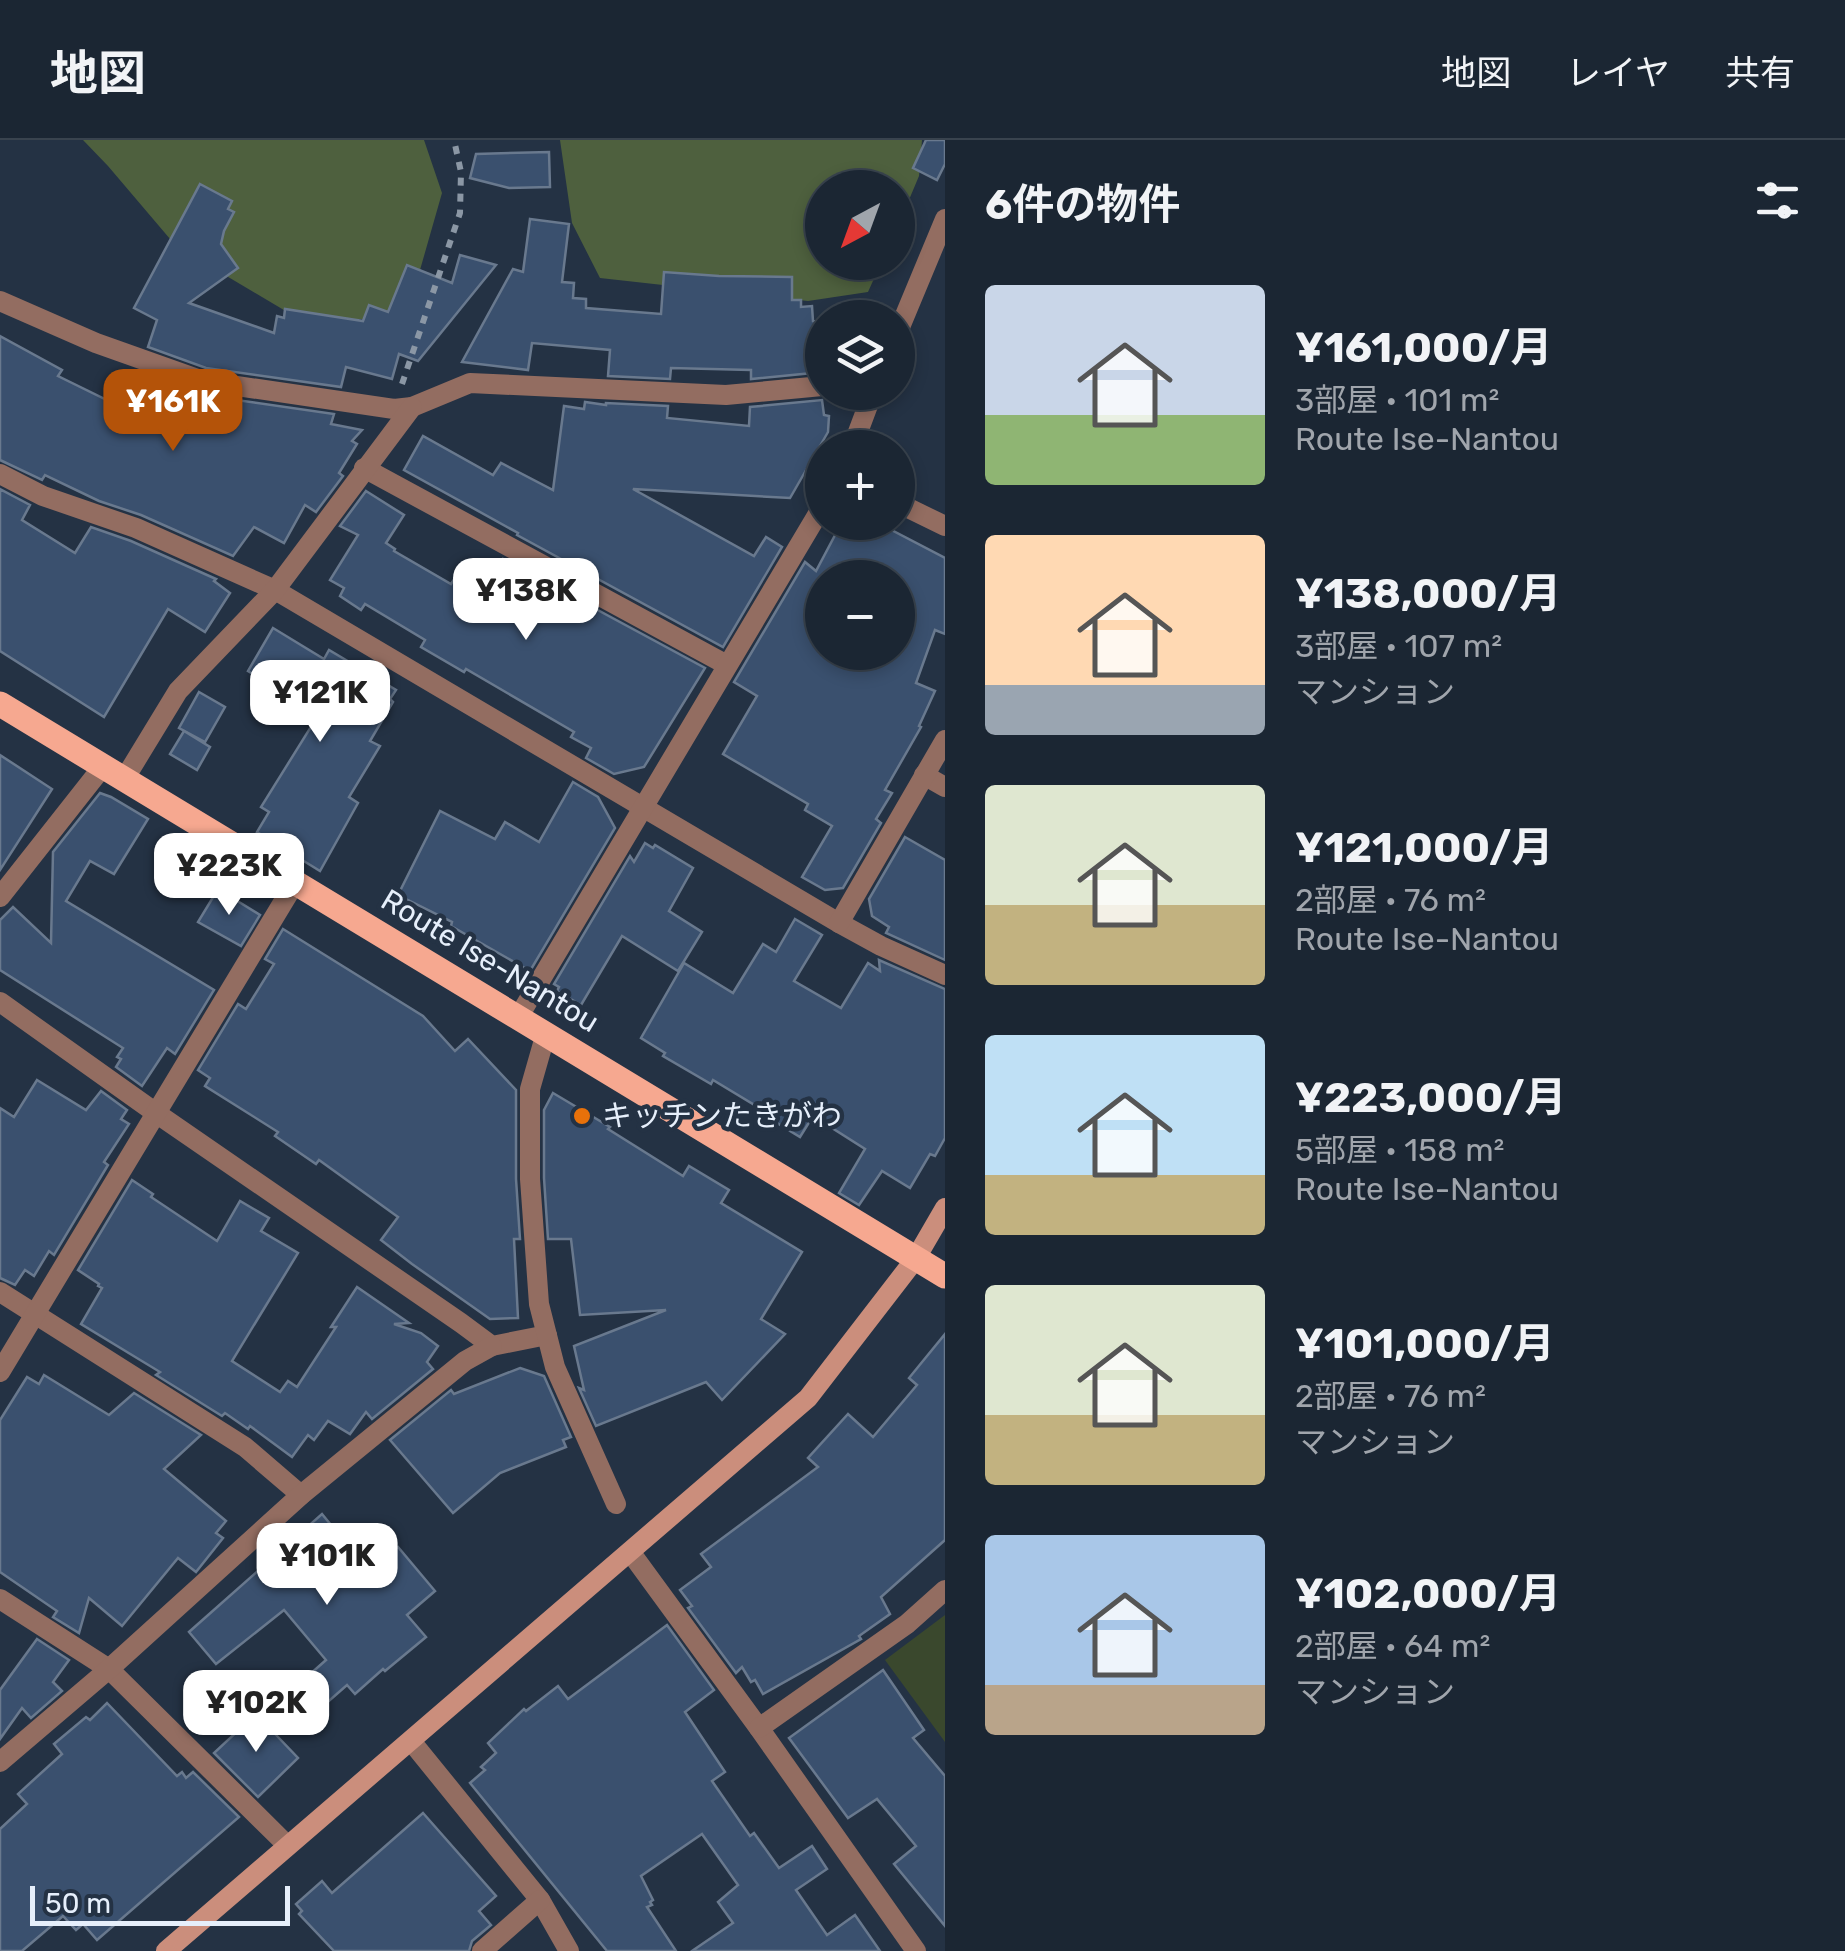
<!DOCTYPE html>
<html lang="ja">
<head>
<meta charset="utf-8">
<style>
  body { margin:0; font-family:Rubik,"Noto Sans JP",sans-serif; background:#28323f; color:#f1f3f6; height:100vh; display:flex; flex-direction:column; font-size:38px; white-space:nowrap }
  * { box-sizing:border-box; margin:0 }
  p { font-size:32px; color:#a0a5ac }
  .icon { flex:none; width:55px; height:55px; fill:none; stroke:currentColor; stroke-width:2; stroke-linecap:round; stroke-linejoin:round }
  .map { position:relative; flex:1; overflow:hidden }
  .side { display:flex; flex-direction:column; background:#1b2633; width:900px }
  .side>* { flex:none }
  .needle { width:65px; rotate:221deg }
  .controls { position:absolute; left:805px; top:30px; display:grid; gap:20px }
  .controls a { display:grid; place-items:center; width:110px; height:110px; border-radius:50%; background:#1b2633; box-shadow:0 5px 15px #0003,0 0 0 2px #39434e; font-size:50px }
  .scale { position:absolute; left:30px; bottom:25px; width:260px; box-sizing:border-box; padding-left:10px; border:5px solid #e6effb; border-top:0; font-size:28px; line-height:35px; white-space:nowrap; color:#e6effb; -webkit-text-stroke:8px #243244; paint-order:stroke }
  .price { position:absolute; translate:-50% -85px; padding:0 22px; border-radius:20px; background:#fff; color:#222; font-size:32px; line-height:65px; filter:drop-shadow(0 2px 5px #0008) }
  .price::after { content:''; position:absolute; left:50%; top:60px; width:30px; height:22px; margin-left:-15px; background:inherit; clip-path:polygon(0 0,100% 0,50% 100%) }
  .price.current { background:#b45309; color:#fff }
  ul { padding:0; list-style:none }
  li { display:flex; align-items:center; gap:30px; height:250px; padding:0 40px }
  li span { display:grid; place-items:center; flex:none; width:280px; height:200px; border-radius:10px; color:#555 }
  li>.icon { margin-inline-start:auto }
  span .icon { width:120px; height:120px; fill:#fffc; stroke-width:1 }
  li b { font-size:42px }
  h2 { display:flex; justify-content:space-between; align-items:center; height:120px; padding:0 40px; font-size:42px }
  header { display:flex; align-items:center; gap:60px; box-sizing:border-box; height:140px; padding:0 50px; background:#1b2633; border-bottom:2px solid #39434e }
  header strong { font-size:48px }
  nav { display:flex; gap:55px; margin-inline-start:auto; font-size:35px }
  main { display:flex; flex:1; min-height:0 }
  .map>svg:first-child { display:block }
  .green { fill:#3a482d }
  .forest { fill:#4e603e }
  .building { fill:#3a506e; stroke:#69798e; stroke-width:2.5; fill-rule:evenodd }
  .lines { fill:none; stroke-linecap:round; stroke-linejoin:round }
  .path { stroke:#8b97a5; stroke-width:6; stroke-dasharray:8 8; stroke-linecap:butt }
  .street { stroke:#936d61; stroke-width:20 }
  .secondary { stroke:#cb8e7c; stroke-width:20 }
  .primary { stroke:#f6a890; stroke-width:25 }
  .food-dot { fill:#e8710a; stroke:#243244; stroke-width:4 }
  .labels { text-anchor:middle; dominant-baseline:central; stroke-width:9; stroke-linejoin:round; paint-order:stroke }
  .street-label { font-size:30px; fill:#e6effb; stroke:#243244 }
  .poi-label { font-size:30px; fill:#e6effb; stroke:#243244; text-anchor:start }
</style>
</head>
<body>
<header>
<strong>地図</strong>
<nav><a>地図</a><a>レイヤ</a><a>共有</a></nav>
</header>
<main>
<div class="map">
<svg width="945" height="1811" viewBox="0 0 945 1811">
  <rect width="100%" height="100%" fill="#243244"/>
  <path class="green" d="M 945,1475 L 945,1602 L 885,1520 Z"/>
  <g class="forest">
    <path d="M 83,0 L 424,0 L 442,53 L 406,179 L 299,179 L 176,106 L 108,26 Z"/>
    <path d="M 560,0 L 922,0 L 919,36 L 898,86 L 898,48 L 822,48 L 822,122 L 881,123 L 868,152 L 808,161 L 600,138 L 572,83 Z"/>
  </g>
  <g class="building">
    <path d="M 926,0 L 945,0 L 945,24 L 937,40 L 913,28 Z"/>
    <path d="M 549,12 L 550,47 L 509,48 L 470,38 L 476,14 Z"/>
    <path d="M 200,44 L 232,61 L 228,69 L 234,72 L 224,91 L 221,104 L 238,128 L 189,163 L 274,193 L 277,176 L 284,178 L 285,169 L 363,181 L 369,165 L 388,172 L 407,125 L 452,143 L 460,115 L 496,125 L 418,221 L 399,214 L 392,239 L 346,227 L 341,247 L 206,228 L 148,207 L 157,180 L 134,168 Z"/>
    <path d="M 530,79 L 569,84 L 562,142 L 574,143 L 573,158 L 586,159 L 586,168 L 661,174 L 664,132 L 719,136 L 792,137 L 792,160 L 801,160 L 801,167 L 812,166 L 813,181 L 822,182 L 822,232 L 751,239 L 751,230 L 671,228 L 670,239 L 608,236 L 610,210 L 532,203 L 528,230 L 462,222 L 513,129 L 523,132 Z"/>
    <path d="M 0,196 L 62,230 L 58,236 L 166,289 L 185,249 L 201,255 L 334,274 L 331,284 L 362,290 L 352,301 L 357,304 L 339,333 L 343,336 L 316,372 L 305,365 L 284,403 L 254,387 L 233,416 L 141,375 L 99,361 L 45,335 L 42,340 L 0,320 Z"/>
    <path d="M 822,260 L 824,275 L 829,276 L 828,292 L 790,358 L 633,349 L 754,416 L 766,397 L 782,407 L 723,507 L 517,395 L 518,393 L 404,330 L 423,296 L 493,335 L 501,323 L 553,350 L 564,266 L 584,269 L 585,262 L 606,265 L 606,263 L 668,266 L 667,278 L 749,286 L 750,267 Z"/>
    <path d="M 0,349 L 30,365 L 22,380 L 75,413 L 91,387 L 131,401 L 216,439 L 214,441 L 230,453 L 205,492 L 168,469 L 104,577 L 0,511 Z"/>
    <path d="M 366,351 L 404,375 L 386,403 L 395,409 L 394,411 L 451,444 L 455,438 L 483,455 L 503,419 L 705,528 L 644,627 L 614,634 L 586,618 L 591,608 L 571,597 L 574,592 L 466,529 L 464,532 L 421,507 L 425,500 L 365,464 L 361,470 L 340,456 L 344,448 L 330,440 L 358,395 L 340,386 Z"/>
    <path d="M 842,382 L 876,382 L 945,418 L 945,494 L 935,490 L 916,543 L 935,551 L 919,586 L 921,587 L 885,650 L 892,653 L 876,679 L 881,683 L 843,748 L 825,750 L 802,737 L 832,686 L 805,670 L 808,664 L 723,614 L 757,556 L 734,542 L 805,422 L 816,431 ZM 822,438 L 898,438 L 898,512 L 822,512 Z"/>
    <path d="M 273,488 L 324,519 L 329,510 L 396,550 L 390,559 L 393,562 L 370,601 L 380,606 L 349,657 L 358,663 L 320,731 L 257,692 L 269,672 L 261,667 L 319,574 L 248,531 Z"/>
    <path d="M 199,552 L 225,567 L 205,602 L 179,588 Z"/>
    <path d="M 184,591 L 210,607 L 197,630 L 170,614 Z"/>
    <path d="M 0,615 L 52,649 L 0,730 Z"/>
    <path d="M 573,642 L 598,657 L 615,688 L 530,831 L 451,786 L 452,782 L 398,755 L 440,671 L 495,699 L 505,682 L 539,702 Z"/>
    <path d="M 100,653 L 111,657 L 148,679 L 114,734 L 90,721 L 66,761 L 214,850 L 175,914 L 167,908 L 142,946 L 116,927 L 121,919 L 117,917 L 123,908 L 0,830 L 0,780 L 13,767 L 51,803 L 53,712 Z"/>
    <path d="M 905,697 L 945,720 L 945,820 L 886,793 L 889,787 L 872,776 L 869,759 Z"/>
    <path d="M 645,703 L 653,708 L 655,705 L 693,728 L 669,771 L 702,792 L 678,831 L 622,796 L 581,865 L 557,851 L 559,847 L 554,844 L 630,716 L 634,722 Z"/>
    <path d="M 218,749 L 260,775 L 241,806 L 198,782 Z"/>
    <path d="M 795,779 L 822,795 L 794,841 L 841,868 L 868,823 L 880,831 L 879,820 L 945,849 L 945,998 L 935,1016 L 930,1014 L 910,1048 L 882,1031 L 859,1065 L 839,1053 L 865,1009 L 813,976 L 800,997 L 769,978 L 771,975 L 713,940 L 711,944 L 663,916 L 665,913 L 641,898 L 684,823 L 733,853 L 763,804 L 776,812 Z"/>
    <path d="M 283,789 L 423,876 L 455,911 L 468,899 L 516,950 L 516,1039 L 520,1099 L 514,1099 L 518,1178 L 490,1179 L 412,1124 L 381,1100 L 398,1077 L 319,1020 L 316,1024 L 275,996 L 278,992 L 205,946 L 210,938 L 198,930 L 238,864 L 246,869 L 274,824 L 265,819 Z"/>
    <path d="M 37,940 L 86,970 L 101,951 L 127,970 L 121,979 L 129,984 L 104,1022 L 108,1025 L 54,1115 L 49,1111 L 34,1136 L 25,1130 L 15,1145 L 0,1138 L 0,968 L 14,977 Z"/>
    <path d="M 553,953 L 610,987 L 608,989 L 683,1036 L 689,1026 L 729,1050 L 721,1063 L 802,1112 L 761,1179 L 785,1194 L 722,1260 L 706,1242 L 596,1286 L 579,1248 L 584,1250 L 574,1206 L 666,1170 L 580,1175 L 571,1099 L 548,1099 L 544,1038 L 544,970 Z"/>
    <path d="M 132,1040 L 153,1054 L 151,1057 L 217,1101 L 240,1061 L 269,1078 L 261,1091 L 298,1113 L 232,1221 L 280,1252 L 288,1241 L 297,1247 L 336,1187 L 331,1187 L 357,1147 L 409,1183 L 394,1184 L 421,1193 L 438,1206 L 427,1222 L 433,1229 L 372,1279 L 366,1272 L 350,1294 L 328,1281 L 314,1300 L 308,1295 L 292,1317 L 250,1286 L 248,1289 L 225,1273 L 222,1276 L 156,1235 L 160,1232 L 81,1184 L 102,1148 L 98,1146 L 99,1144 L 78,1130 Z"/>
    <path d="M 945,1194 L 945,1400 L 881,1457 L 890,1474 L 859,1496 L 861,1499 L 763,1554 L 755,1540 L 751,1542 L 742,1527 L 736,1533 L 688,1468 L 692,1466 L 680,1450 L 711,1427 L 701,1414 L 818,1327 L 808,1318 L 848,1274 L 873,1297 L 917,1245 L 909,1238 Z"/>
    <path d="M 520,1228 L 544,1236 L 571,1297 L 563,1300 L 566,1307 L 500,1333 L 453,1373 L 390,1300 L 451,1250 L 454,1254 Z"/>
    <path d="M 44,1235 L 109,1275 L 134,1253 L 201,1295 L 164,1329 L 226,1381 L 216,1393 L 223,1398 L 196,1432 L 178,1418 L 122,1486 L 89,1458 L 79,1493 L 53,1477 L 57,1471 L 0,1432 L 0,1280 L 27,1237 L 39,1244 Z"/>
    <path d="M 322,1374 L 354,1413 L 366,1403 L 381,1421 L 398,1407 L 435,1451 L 407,1475 L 426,1497 L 385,1531 L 383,1529 L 355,1554 L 347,1545 L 322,1567 L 300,1543 L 326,1520 L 284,1470 L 216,1524 L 189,1492 Z"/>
    <path d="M 667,1485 L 714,1550 L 685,1572 L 725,1632 L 712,1641 L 750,1696 L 754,1693 L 779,1728 L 812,1706 L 827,1729 L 796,1750 L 827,1795 L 855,1775 L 880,1811 L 692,1811 L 733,1783 L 718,1762 L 738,1745 L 702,1694 L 641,1736 L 653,1760 L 650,1762 L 652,1765 L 647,1767 L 676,1811 L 607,1811 L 470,1643 L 485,1630 L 481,1627 L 496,1613 L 488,1603 L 524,1569 L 526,1571 L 558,1546 L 568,1559 Z"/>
    <path d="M 37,1499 L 69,1520 L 53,1542 L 62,1551 L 31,1578 L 22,1568 L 0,1599 L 0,1550 Z"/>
    <path d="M 883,1530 L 924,1590 L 913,1598 L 945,1636 L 945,1786 L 894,1724 L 916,1706 L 877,1659 L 848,1678 L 789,1598 Z"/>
    <path d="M 107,1563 L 177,1636 L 182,1632 L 186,1638 L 193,1632 L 239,1677 L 97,1800 L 83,1784 L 76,1790 L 63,1776 L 22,1811 L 0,1811 L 0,1689 L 27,1664 L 18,1654 L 62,1614 L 54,1604 L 86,1577 L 90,1580 Z"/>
    <path d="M 256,1574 L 298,1618 L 258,1657 L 214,1613 Z"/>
    <path d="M 423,1673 L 496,1756 L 479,1771 L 491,1785 L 472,1801 L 469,1811 L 334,1811 L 299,1774 L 302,1771 L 296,1764 L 322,1741 L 332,1753 Z"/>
  </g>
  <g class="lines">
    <path class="path" d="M 402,244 L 460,73 L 461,32 L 454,0"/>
    <g class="street">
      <path d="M 0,161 L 96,203 L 203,241 L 394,269 L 412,267 L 470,243 L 726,255 L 822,246"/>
      <path d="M 898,192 L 945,79"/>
      <path d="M 852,308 L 873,252"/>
      <path d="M 364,328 L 727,525"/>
      <path d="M 0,334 L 43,356 L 136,388 L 275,450 L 839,783 L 881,806 L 945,835"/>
      <path d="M 898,363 L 945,386"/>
      <path d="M 924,635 L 945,647"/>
      <path d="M 125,638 L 178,551 L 275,450 L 412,267"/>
      <path d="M 0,757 L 104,625"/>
      <path d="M 839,783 L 945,600"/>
      <path d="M 0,862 L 156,973 L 461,1183 L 492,1206 L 547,1195"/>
      <path d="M 519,876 L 822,367"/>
      <path d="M 546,893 L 530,949 L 530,1039 L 539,1164 L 555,1227 L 616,1364"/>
      <path d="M 0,1152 L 245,1307 L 301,1355"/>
      <path d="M 0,1232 L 296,741"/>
      <path d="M 631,1413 L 759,1588 L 916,1811"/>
      <path d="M 0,1459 L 109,1529 L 287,1705"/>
      <path d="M 759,1588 L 907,1484 L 945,1450"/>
      <path d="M 411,1601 L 540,1760 L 569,1811"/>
      <path d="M 0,1622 L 109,1529 L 301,1355 L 465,1221 L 492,1206"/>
      <path d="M 482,1811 L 540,1760"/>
    </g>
    <path class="secondary" d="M 166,1811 L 808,1258 L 916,1118 L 945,1068"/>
    <path class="primary" d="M 0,564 L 945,1136"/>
  </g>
  <circle class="food-dot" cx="582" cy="976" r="10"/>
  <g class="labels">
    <g class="street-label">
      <text transform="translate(490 821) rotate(31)">Route Ise-Nantou</text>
    </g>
    <g class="poi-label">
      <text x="602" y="976">キッチンたきがわ</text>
    </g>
  </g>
</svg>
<div class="controls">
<a><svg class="needle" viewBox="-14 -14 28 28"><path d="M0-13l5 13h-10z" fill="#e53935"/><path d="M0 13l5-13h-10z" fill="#a0a5ac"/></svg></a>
<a><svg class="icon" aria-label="layers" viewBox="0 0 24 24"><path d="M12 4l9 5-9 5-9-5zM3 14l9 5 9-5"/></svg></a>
<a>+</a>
<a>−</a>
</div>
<div class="scale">50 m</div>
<b class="price current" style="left:173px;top:314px">¥161K</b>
<b class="price" style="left:526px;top:503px">¥138K</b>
<b class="price" style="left:320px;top:605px">¥121K</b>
<b class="price" style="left:229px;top:778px">¥223K</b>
<b class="price" style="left:327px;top:1468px">¥101K</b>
<b class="price" style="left:256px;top:1615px">¥102K</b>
</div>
<section class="side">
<h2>6件の物件<svg class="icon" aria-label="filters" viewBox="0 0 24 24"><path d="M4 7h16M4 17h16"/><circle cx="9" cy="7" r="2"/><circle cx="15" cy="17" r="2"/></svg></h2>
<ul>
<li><span style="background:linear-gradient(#c9d6e8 65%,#8fb573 0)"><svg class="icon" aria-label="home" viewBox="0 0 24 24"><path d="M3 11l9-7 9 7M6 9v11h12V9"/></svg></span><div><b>¥161,000/月</b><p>3部屋 · 101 m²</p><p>Route Ise-Nantou</p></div></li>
<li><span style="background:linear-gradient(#ffd9b3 75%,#9aa5b1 0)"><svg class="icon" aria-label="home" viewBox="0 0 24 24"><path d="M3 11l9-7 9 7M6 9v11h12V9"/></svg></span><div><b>¥138,000/月</b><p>3部屋 · 107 m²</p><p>マンション</p></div></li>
<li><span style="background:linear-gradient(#dfe7d0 60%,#c2b280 0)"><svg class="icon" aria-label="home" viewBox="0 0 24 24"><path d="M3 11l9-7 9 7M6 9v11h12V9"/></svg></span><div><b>¥121,000/月</b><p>2部屋 · 76 m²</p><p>Route Ise-Nantou</p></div></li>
<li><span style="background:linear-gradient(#bfe0f5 70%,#c2b280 0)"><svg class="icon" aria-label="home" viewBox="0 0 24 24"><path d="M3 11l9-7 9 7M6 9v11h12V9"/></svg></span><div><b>¥223,000/月</b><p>5部屋 · 158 m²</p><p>Route Ise-Nantou</p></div></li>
<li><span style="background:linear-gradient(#dfe7d0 65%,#c2b280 0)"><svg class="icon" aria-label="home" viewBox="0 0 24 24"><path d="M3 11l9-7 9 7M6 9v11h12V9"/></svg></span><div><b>¥101,000/月</b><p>2部屋 · 76 m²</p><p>マンション</p></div></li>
<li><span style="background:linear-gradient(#a9c7e8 75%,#b9a48a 0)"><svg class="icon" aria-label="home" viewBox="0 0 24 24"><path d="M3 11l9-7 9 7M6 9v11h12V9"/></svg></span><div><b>¥102,000/月</b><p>2部屋 · 64 m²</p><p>マンション</p></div></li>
</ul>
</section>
</main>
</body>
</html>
